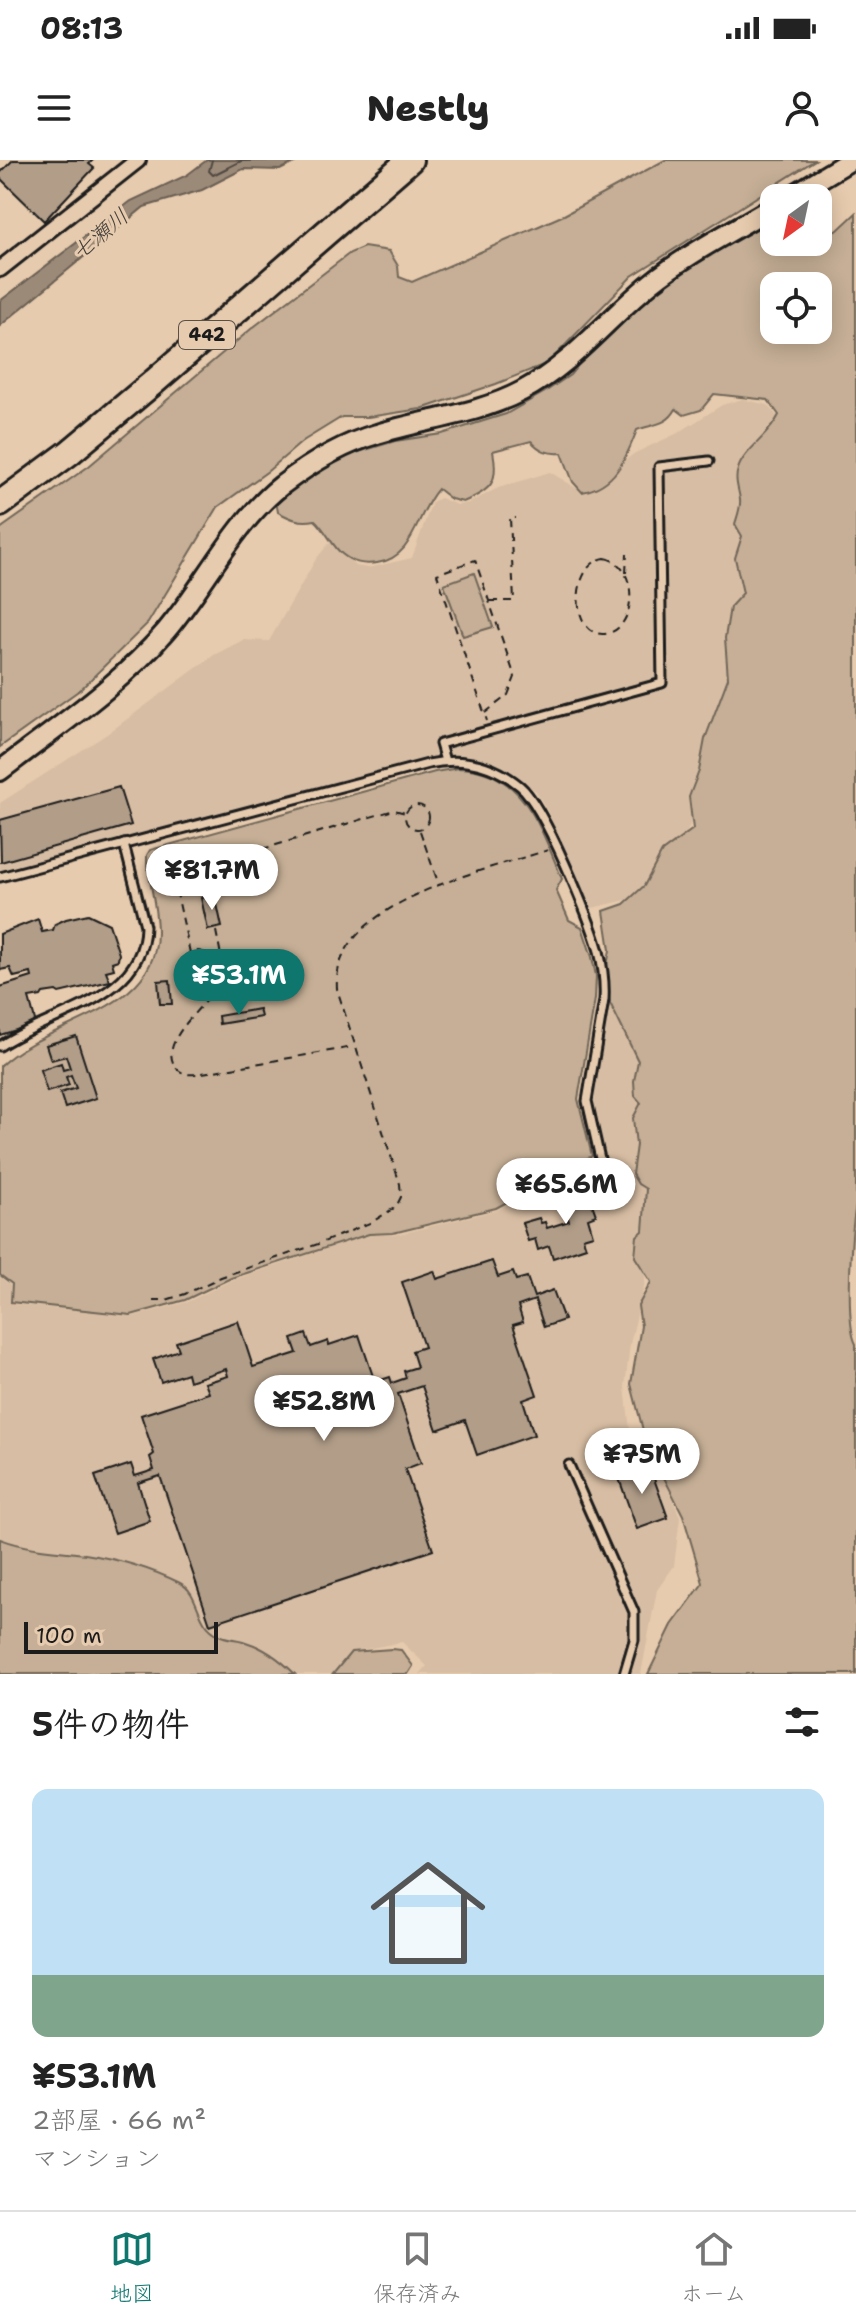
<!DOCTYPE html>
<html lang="ja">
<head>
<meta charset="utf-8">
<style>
  body { margin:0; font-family:"Shantell Sans","Klee One",sans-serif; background:#f6f6f6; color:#222; height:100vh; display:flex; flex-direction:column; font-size:30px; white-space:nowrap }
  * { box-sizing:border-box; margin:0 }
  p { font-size:26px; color:#767676 }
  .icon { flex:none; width:44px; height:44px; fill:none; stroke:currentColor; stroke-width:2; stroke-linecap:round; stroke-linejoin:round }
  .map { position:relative; height:1514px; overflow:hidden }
  .sheet { display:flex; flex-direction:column; background:#fff; flex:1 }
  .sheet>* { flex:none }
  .needle { width:52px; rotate:213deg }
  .buttons { position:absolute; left:760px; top:24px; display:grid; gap:16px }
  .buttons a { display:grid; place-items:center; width:72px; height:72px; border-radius:16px; background:#fff; box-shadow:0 4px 20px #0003; font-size:40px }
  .scale { position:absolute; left:24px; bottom:20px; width:194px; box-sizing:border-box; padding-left:8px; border:4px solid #1c1c1c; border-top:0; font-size:22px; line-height:28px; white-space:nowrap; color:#1c1c1c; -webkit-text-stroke:6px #e7cbae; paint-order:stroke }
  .price { position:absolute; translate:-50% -68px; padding:0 18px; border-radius:28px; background:#fff; color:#222; font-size:26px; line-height:52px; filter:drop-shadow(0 2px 4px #0008) }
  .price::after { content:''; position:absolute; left:50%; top:48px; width:24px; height:18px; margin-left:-12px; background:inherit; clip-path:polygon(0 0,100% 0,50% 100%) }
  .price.active { background:#0f766e; color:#fff }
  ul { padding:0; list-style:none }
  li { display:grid; align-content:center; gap:16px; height:424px; padding:0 32px }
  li+li { border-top:2px solid #e0e0e0 }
  li span { display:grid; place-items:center; height:248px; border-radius:16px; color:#555 }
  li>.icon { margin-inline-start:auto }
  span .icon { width:144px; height:144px; fill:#fffc; stroke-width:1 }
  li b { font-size:34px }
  h2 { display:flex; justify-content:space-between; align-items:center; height:96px; padding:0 32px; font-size:34px }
  .status { display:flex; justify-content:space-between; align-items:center; height:56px; padding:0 40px; background:#fff; direction:ltr }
  .status svg { height:22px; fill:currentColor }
  header { display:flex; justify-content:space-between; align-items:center; height:104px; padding:0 32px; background:#fff; font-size:36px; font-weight:800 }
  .tab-bar { display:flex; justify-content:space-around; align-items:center; height:112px; border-top:2px solid #e0e0e0; background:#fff; font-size:22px; color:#767676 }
  .tab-bar a { display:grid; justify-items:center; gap:4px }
  .tab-bar .active { color:#0f766e }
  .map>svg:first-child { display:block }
  .built { fill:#d7bda3 }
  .green { fill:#c6af96; stroke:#716659; stroke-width:2; fill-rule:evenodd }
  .water { fill:#9c8a78; stroke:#695e53; stroke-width:2 }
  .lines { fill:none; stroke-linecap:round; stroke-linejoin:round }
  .shore { stroke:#4f4841; stroke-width:2 }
  .building { fill:#b19d88; stroke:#1c1c1c; stroke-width:2 }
  .service-casing { stroke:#1c1c1c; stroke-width:13 }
  .minor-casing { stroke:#1c1c1c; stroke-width:20 }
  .tertiary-casing { stroke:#1c1c1c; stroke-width:24 }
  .trunk-casing { stroke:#1c1c1c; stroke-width:30 }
  .path { stroke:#1c1c1c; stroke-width:2; stroke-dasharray:8 6; stroke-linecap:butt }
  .service { stroke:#e7cbae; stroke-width:7 }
  .minor { stroke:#e7cbae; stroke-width:14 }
  .tertiary { stroke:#e7cbae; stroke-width:18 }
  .trunk { stroke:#e7cbae; stroke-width:24 }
  .labels { text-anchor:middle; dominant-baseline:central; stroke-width:6; stroke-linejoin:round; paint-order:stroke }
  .shield { fill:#e7cbae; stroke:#595048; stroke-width:2 }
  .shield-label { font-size:18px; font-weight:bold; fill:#1c1c1c }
  .water-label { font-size:22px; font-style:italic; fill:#423d38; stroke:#e7cbae }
</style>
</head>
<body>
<div class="status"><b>08:13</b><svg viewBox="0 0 49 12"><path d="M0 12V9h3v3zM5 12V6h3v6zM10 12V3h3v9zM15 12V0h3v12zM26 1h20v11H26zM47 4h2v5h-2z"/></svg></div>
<header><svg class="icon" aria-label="menu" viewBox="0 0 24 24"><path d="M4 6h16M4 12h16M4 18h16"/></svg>Nestly<svg class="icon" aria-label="person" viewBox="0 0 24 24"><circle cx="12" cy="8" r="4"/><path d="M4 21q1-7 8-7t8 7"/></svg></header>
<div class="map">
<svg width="856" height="1514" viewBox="0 0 856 1514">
  <rect width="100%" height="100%" fill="#e7cbae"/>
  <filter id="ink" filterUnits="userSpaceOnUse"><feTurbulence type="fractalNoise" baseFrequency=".0125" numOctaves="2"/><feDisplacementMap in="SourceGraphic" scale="16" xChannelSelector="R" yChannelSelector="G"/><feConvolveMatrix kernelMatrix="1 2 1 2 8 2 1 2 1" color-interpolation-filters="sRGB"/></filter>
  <g filter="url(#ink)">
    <g class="built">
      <path d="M 742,239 L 768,245 L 777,256 L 778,266 L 738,306 L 738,331 L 747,363 L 742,430 L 750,449 L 692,660 L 683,681 L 653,720 L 635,738 L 588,749 L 550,656 L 536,631 L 494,603 L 465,595 L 442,597 L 0,710 L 0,643 L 107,574 L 214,495 L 243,480 L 269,481 L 316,399 L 332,380 L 355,406 L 368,408 L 412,398 L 432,342 L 440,338 L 457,345 L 469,343 L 498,328 L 550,312 L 576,328 L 600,318 L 635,293 L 678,273 L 722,245 Z"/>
      <path d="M 611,836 L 664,845 L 648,1022 L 645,1122 L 630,1184 L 625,1227 L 630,1270 L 652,1289 L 680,1357 L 674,1406 L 657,1430 L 641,1514 L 420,1514 L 427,1506 L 402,1482 L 351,1492 L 333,1514 L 297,1514 L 274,1495 L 252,1484 L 220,1476 L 207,1467 L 143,1407 L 84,1394 L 47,1392 L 0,1379 L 0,1117 L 12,1126 L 12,1144 L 133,1156 L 187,1142 L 232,1120 L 369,1075 L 395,1075 L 497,1050 L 594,997 L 599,1022 L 609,1020 L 605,991 L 594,953 L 595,927 Z"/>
    </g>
    <g class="green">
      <path d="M 665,0 L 815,0 L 632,116 L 548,203 L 496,224 L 421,249 L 368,257 L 342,257 L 303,281 L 268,311 L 218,347 L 148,463 L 81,529 L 0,587 L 0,369 L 89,306 L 251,169 L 350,93 L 364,87 L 389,91 L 398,106 L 399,117 L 412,122 L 564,55 Z"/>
      <path d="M 856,53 L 856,1045 C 851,1070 845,1164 856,1184 L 856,1514 L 648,1514 L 672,1465 L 703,1423 L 683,1355 L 646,1282 L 631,1224 L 641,1166 L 638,1146 L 651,1122 L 635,1097 L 637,1076 L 643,1071 L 646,1029 L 638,1024 L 632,1014 L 636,985 L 633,958 L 641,943 L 635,936 L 634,921 L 638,901 L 610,843 L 605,816 L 610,790 L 604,751 L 624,744 L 644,726 L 662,692 L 693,669 L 689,637 L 699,611 L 705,579 L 728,518 L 725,478 L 730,447 L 743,433 L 735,398 L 742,376 L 735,364 C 737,357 741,347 740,340 C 739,329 734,321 738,309 C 744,290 769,276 779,255 L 768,240 L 714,234 L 701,250 L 684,255 L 676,249 C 667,266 652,264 637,270 C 626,298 616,326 582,332 L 573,322 L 562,293 C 548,294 540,291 531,281 L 493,291 C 499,322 492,330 463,342 L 451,339 L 438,329 C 416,353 415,398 377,403 C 363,405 353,403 342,394 C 332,386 326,370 315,360 C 300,363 291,359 278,352 L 276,341 L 304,318 L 342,297 L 395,281 L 442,274 L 506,254 L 545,232 L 570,215 L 599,180 L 646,136 L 686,106 L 774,55 L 774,82 L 776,82 L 773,88 L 818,82 L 818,78 L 838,70 ZM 774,126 L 818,126 L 818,170 L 774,170 Z"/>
      <path d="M 474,413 L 493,467 L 463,476 L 444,424 Z"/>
      <path d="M 459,608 C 524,610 541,669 562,719 L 556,730 L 569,760 L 582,767 L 592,797 L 596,816 L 595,839 L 578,939 L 592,996 L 496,1048 L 393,1073 L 369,1074 L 231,1118 L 185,1140 L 131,1155 L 11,1142 L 12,1124 L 0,1115 L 0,906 C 48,859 157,854 157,772 C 157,750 151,727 147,705 L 147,695 L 150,690 L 435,612 Z"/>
      <path d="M 0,1379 C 29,1390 56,1390 85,1394 C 118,1399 150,1408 180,1423 C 201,1434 194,1463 219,1475 C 227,1479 236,1479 243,1481 C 264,1487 280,1499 295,1514 L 0,1514 Z"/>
      <path d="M 392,1489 L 401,1490 L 413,1506 L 408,1514 L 333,1514 L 351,1492 Z"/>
    </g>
    <path class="water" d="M 207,0 L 300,0 L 280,10 L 243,9 L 202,30 L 144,47 L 0,166 L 0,141 L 131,41 L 187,15 Z"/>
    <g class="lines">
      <path class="shore" d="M 212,0 L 209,11 L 213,15 L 241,1 L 282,0"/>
    </g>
    <g class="building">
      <path d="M 13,0 L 93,0 L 89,4 L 94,8 L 44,61 L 0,18 L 0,13 Z"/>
      <path d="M 119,627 L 131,665 L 1,702 L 0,660 Z"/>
      <path d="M 215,735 L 222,767 L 208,770 L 201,738 Z"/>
      <path d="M 88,754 L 109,764 L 119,794 L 118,800 L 112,802 L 114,809 L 106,811 L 110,821 L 59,833 L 56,831 L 43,833 L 41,836 L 29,838 L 36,864 L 0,875 L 0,827 L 32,817 L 31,813 L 14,817 L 10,808 L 0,810 L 0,774 L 38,759 L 42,772 L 53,770 L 55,764 L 66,759 Z"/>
      <path d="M 170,820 L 172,844 L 160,844 L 158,821 Z"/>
      <path d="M 259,849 L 261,857 L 219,864 L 218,856 Z"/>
      <path d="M 76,876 L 96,938 L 65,948 L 60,933 L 76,928 L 71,915 L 66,917 L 69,925 L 47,932 L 40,910 L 61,903 L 63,910 L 70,908 L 66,896 L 51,900 L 46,885 Z"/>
      <path d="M 591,1026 L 595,1040 L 591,1041 L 596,1055 L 588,1058 L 593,1075 L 583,1078 L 586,1087 L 553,1098 L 549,1086 L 538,1090 L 535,1079 L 528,1081 L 522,1063 L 539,1058 L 541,1063 L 545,1062 L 547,1068 L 569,1061 L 566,1051 L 571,1049 L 566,1034 Z"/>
      <path d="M 492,1101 L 498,1117 L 513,1112 L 516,1120 L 527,1117 L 534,1137 L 553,1130 L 564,1160 L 544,1167 L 535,1140 L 518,1146 L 523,1162 L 513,1165 L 537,1235 L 523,1240 L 534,1275 L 477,1295 L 465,1260 L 437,1270 L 422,1226 L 398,1234 L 421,1303 L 405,1309 L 433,1390 L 210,1464 L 160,1316 L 138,1323 L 150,1361 L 115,1373 L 95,1316 L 131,1304 L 135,1316 L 154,1310 L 150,1297 L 154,1294 L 141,1255 L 209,1233 L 205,1223 L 228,1216 L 226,1209 L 189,1221 L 187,1213 L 161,1222 L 153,1199 L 179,1190 L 176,1182 L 238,1161 L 253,1207 L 297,1193 L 292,1179 L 306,1174 L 311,1187 L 328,1181 L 329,1185 L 359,1175 L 375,1222 L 390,1217 L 392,1223 L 406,1218 L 404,1211 L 417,1207 L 412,1191 L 424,1187 L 402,1122 L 434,1111 L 437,1119 Z"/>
      <path d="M 648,1302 L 668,1358 L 637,1369 L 617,1313 Z"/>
    </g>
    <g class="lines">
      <g class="service-casing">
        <g id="service">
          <path d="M 445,601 L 440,584 L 662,523 L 659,307 L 709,301"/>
          <path d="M 0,717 L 428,604 C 462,597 492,603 520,626 C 544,646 589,757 599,791 C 603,807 605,823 604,840 L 587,941 L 605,1021"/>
          <path d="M 0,886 C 49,852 144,841 145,766 L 124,684"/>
          <path d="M 569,1305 L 634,1452 L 634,1480 L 624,1514"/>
        </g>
      </g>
      <g class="minor-casing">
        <path id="minor" d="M 0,109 L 138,0"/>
      </g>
      <g class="tertiary-casing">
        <g id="tertiary">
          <path d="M 788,38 L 851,0"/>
          <path d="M 0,611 C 57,567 119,526 166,471 C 206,424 233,364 282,325 C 311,303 342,284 377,274 C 425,259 477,255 522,231 C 573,204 607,159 651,123 C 688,93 733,71 774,46"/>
        </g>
      </g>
      <g class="trunk-casing">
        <path id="trunk" d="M 0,344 L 69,293 L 155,221 L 410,0"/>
      </g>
      <g class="path">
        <path d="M 605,398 C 641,405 637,473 603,474 C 570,475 570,403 605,398 Z"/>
        <path d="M 626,413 L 627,394"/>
        <path d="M 490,441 L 514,441 L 510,358 L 516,358"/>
        <path d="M 485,553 L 508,535 L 515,517 L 475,400 L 437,414 L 487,561"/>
        <circle cx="417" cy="657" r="12"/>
        <path d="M 420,671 L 439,725"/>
        <path d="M 216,771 C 219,787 225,805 219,821 C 210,844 157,880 175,906 C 180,914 188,915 197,914 L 353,887"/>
        <circle cx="197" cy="806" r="15"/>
        <path d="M 190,793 L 176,729 L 178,714 L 394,650 L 406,653"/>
        <path d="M 153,1140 L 166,1140 L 185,1134 L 221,1117 L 321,1083 L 372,1062 L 396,1047 L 401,1037 L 400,1024 L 337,829 C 331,742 484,711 548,690"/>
      </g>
      <use href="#service" class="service"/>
      <use href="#minor" class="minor"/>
      <use href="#tertiary" class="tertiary"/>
      <use href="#trunk" class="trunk"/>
    </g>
  </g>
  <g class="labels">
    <rect class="shield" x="179" y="161" width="56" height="28" rx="6"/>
    <g class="shield-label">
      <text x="207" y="175">442</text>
    </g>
    <g class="water-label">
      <text transform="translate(100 74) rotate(-40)">七瀬川</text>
    </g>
  </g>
</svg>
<div class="buttons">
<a><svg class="needle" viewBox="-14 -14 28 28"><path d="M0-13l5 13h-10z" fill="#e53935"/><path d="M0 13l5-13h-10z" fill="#767676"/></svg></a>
<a><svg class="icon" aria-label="locate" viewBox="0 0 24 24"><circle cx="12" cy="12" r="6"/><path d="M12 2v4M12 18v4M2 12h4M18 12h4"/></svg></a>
</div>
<div class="scale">100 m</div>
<b class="price" style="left:212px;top:752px">¥81.7M</b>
<b class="price active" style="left:239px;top:857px">¥53.1M</b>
<b class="price" style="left:566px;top:1066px">¥65.6M</b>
<b class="price" style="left:324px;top:1283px">¥52.8M</b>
<b class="price" style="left:642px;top:1336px">¥75M</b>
</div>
<section class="sheet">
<h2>5件の物件<svg class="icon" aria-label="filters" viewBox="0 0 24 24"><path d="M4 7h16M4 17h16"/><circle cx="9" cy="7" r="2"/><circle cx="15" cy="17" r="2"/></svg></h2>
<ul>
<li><span style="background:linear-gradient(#bfe0f5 75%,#7fa58c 0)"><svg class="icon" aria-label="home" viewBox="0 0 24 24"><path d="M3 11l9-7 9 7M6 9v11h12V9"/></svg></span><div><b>¥53.1M</b><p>2部屋 · 66 m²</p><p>マンション</p></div></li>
</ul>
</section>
<nav class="tab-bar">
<a class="active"><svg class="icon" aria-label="map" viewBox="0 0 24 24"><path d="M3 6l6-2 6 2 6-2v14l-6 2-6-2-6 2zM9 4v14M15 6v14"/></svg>地図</a>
<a><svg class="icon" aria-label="saved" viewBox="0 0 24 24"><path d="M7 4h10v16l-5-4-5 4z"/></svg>保存済み</a>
<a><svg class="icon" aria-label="home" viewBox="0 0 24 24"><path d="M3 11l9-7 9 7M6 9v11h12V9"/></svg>ホーム</a>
</nav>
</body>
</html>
